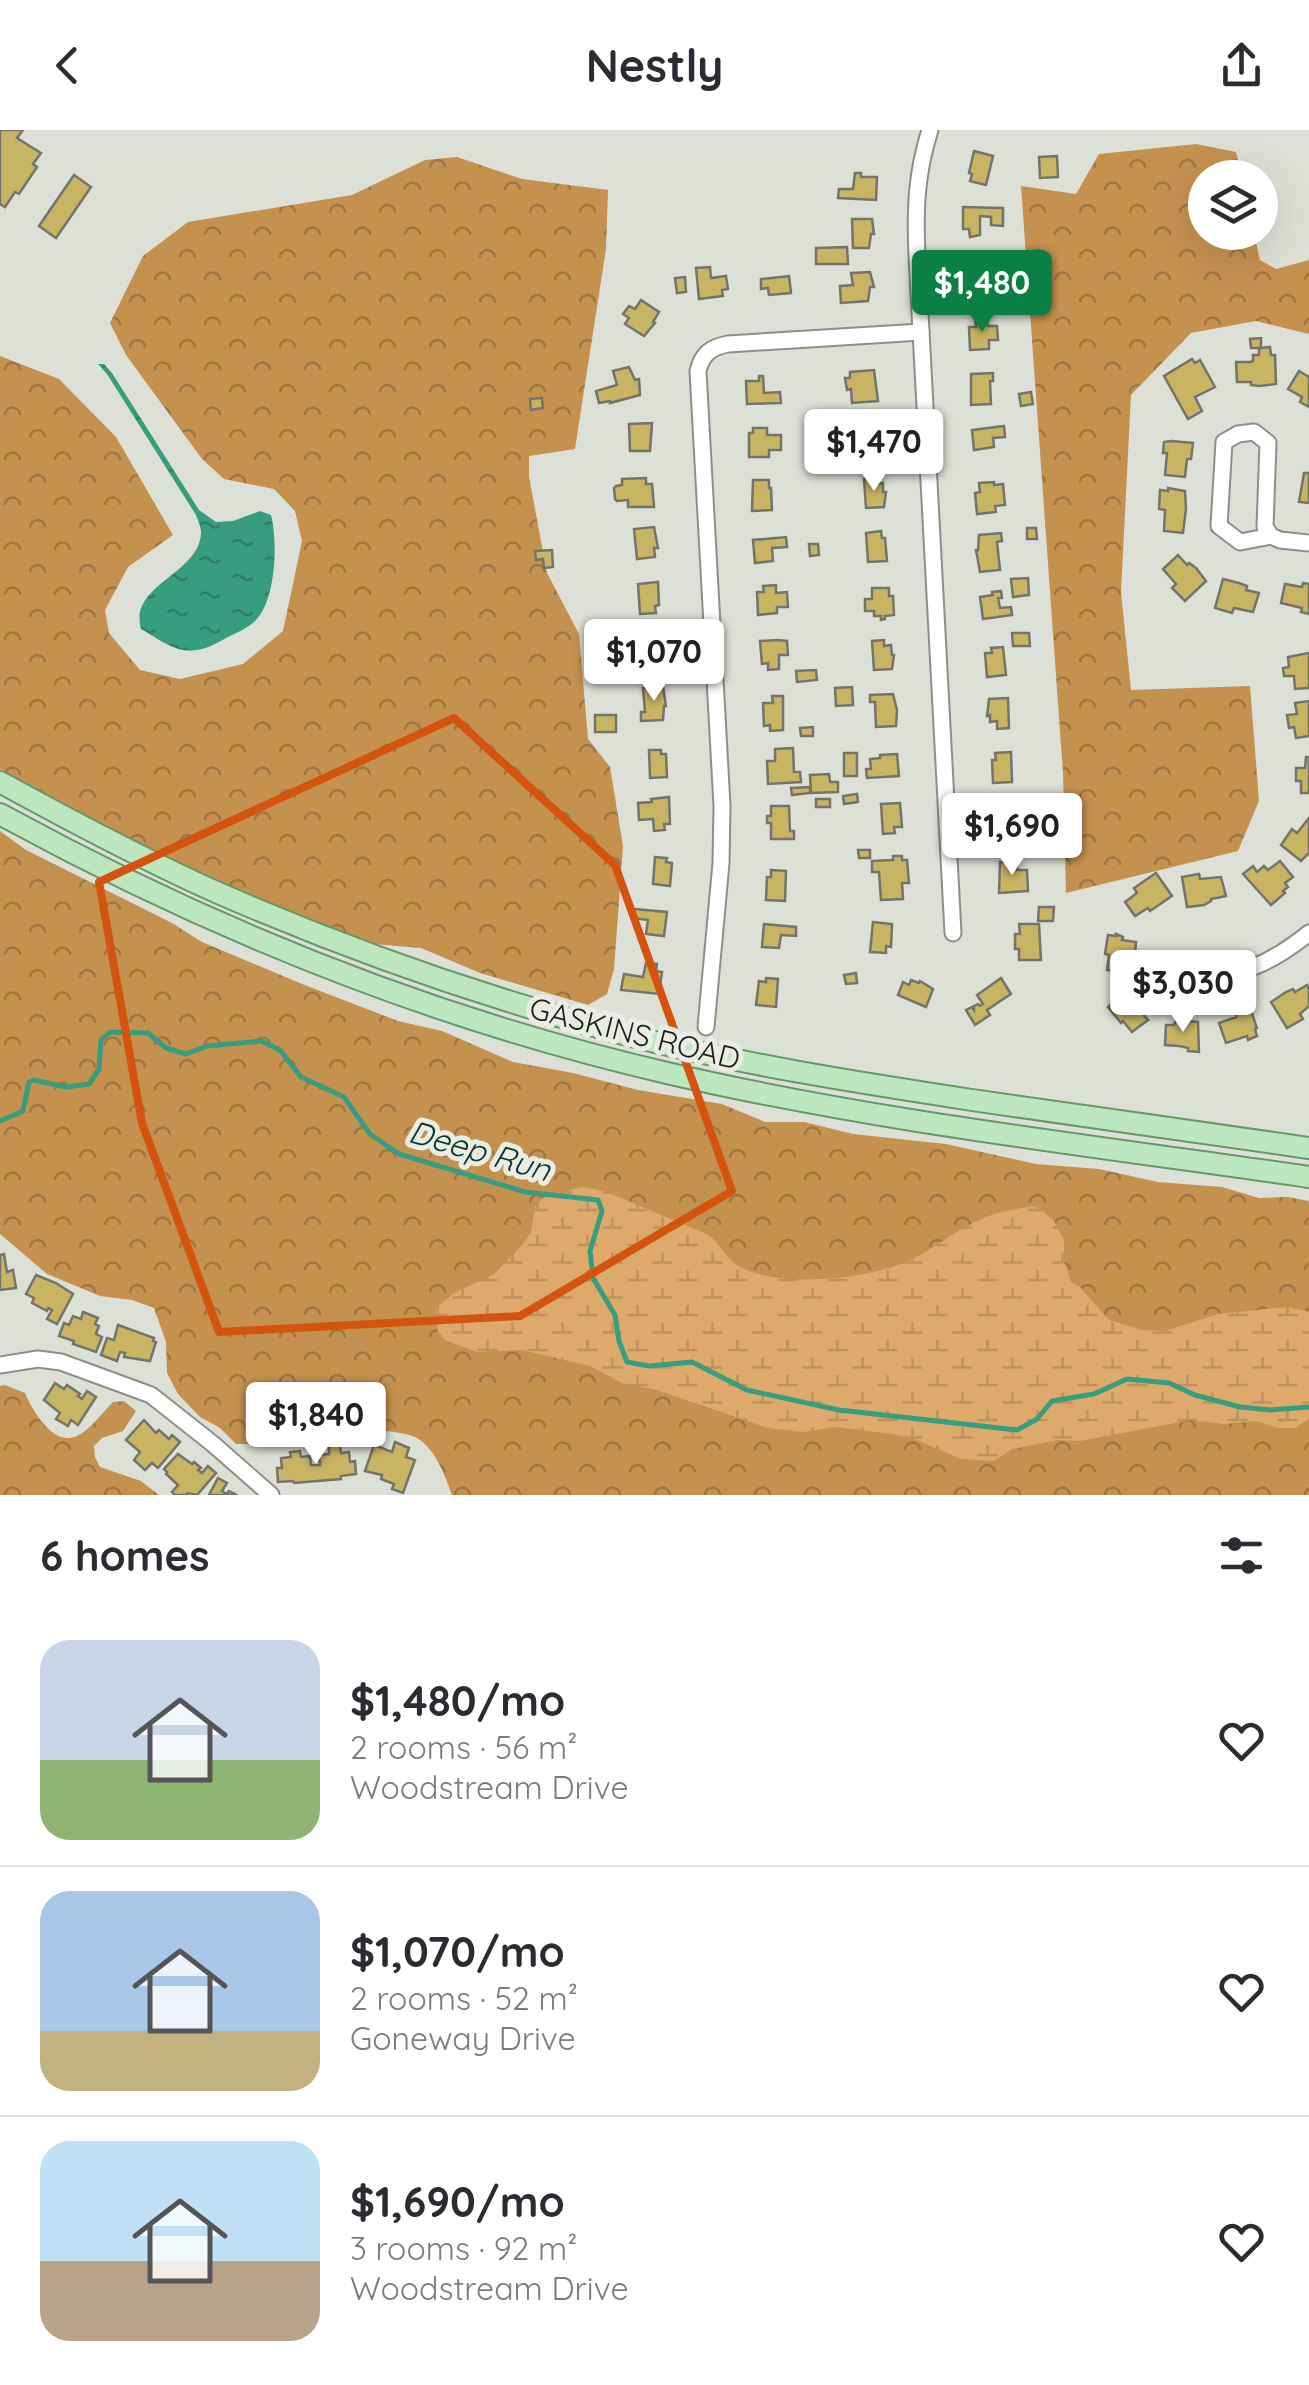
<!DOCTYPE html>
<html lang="en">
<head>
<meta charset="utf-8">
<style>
  body { margin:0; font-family:Quicksand,sans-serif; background:#f7f7f7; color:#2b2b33; height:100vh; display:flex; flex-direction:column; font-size:38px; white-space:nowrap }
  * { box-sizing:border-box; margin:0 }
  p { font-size:32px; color:#7c7c81 }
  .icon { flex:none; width:55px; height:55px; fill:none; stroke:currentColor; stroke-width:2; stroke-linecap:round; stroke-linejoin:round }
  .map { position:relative; height:1365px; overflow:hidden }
  .panel { display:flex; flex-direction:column; background:#fff; flex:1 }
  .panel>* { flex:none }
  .tools { position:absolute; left:1188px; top:30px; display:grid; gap:20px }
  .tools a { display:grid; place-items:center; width:90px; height:90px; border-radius:50%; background:#fff; box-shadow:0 10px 40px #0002; font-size:50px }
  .price { position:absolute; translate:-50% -85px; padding:0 22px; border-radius:10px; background:#fff; color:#222; font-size:32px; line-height:65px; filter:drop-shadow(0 2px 5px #0008) }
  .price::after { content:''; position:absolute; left:50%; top:60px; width:30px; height:22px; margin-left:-15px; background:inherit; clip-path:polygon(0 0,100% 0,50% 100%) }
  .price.current { background:#0b8043; color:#fff }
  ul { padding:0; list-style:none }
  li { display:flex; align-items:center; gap:30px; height:250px; padding:0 40px }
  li+li { border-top:2px solid #e1e1e2 }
  li span { display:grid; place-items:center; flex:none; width:280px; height:200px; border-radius:30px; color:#555 }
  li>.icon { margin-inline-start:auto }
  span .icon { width:120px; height:120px; fill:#fffc; stroke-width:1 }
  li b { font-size:42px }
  h2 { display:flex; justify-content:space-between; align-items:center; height:120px; padding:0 40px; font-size:42px }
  header { display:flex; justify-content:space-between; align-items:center; height:130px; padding:0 40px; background:#fff; font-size:45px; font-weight:700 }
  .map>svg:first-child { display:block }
  .forest { fill:url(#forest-crowns) }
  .wetland { fill:url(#wetland-marsh) }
  .water { fill:url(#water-ripples) }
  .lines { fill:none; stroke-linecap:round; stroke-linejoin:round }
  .stream { stroke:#379d7f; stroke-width:5 }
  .building { fill:#c8b563; stroke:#75736a; stroke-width:2.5 }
  .minor-casing { stroke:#8d9087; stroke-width:19 }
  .major-casing { stroke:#69976a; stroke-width:24 }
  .minor { stroke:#fff; stroke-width:15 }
  .major { stroke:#bde7bf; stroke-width:20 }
  .marked { fill:none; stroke:#d4530e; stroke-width:8; stroke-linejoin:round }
  .labels { text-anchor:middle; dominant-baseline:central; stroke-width:10; stroke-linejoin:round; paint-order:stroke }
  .street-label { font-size:30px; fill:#1e1f1b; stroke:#eaede3 }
  .water-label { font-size:32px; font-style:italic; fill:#09372a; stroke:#eaede3 }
</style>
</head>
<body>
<header><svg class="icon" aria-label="back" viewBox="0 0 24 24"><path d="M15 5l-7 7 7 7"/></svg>Nestly<svg class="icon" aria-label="share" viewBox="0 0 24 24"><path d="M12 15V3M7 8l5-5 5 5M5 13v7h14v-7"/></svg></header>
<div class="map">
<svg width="1309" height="1365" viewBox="0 0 1309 1365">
  <defs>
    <pattern id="forest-crowns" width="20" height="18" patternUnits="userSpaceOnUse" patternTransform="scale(2.5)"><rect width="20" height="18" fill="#c5914f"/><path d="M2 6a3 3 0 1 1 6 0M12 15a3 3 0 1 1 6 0" fill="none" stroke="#9f7641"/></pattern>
    <pattern id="wetland-marsh" width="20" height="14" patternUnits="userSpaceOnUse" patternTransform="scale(2.5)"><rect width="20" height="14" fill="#ddaa6b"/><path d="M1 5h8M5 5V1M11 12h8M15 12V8" fill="none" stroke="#bd925c"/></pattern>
    <pattern id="water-ripples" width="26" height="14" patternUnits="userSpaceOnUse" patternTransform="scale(2.5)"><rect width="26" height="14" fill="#379d7f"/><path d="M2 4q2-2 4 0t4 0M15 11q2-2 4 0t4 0" fill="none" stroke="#2e7f67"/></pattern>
  </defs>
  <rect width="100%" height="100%" fill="#dde0d6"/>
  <g class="forest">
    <path d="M 1196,14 L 1236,22 L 1242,47 L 1205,48 L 1205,102 L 1254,103 L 1260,130 L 1276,139 L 1309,130 L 1309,204 L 1256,191 L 1191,203 L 1131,265 L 1121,462 L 1131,560 L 1250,556 L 1259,671 L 1238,721 L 1066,763 L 1063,643 L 1021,56 L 1076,64 L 1099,24 Z"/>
    <path d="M 457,27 L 522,49 L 608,60 L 606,119 L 575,319 L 529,326 L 529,347 L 547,443 L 579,504 L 588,609 L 610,637 L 623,716 L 614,839 L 607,864 L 588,875 L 480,843 L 421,818 L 373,814 L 258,769 L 141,716 L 0,639 L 0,226 L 59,249 L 116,307 L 173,405 L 128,437 L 105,480 L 109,503 L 140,540 L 180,549 L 243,534 L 283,501 L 302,411 L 295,381 L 274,359 L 224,349 L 202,329 L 126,225 L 110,193 L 143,126 L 188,92 L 352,65 L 425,30 Z"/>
    <path d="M 0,701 L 26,720 L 172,793 L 202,812 L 302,854 L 398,891 L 442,901 L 513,932 L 573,943 L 638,960 L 722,974 L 765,992 L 804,992 L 853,1004 L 946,1014 L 1036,1034 L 1099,1039 L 1158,1052 L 1222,1057 L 1259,1068 L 1288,1067 L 1309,1071 L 1309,1365 L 452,1365 C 445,1346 435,1317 415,1307 C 394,1298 336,1298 313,1300 C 285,1304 265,1315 236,1314 L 220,1298 L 200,1287 L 178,1264 L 167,1243 L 166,1212 L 154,1178 L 132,1170 L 100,1166 L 47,1144 L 0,1104 Z"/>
    <path d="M 5,1255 L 25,1263 C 33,1281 53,1317 77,1306 C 91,1299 103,1282 113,1272 L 124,1271 L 136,1281 L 123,1301 L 102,1308 L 94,1316 L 95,1327 L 100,1337 L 141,1351 L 159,1365 L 0,1365 L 0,1256 Z"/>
  </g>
  <path class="wetland" d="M 581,1057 L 604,1061 L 707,1104 C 720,1112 726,1129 739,1136 C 778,1159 863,1149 904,1133 C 932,1121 956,1099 984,1088 C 1001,1081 1019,1078 1037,1076 L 1054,1091 L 1064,1110 L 1064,1131 L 1071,1152 L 1080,1157 L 1109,1190 L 1142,1200 L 1165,1201 L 1218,1184 L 1288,1177 L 1309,1182 L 1309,1289 L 1295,1298 L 1278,1298 L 1256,1291 L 1224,1294 L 1191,1290 L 1080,1311 L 1058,1310 L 1012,1319 L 994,1331 L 961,1329 L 917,1310 L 893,1304 L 836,1297 L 803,1302 L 768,1298 L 657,1260 L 622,1253 L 590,1236 L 522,1220 L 477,1222 L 445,1210 L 438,1201 L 435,1179 L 454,1163 L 494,1144 L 524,1113 L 531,1102 L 535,1077 L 543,1068 Z"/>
  <path class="water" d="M 98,234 L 104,234 L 112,243 L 199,380 L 216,392 L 233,391 L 260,381 L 271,385 C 278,412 276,471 255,491 C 248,498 236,503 228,507 C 214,515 199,523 183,520 C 169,518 154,506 141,499 C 128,454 202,444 201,401 C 200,395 198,390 196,385 L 107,244 Z"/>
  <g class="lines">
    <path class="stream" d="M 0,991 L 23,981 L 29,952 L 34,950 L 66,957 L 89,954 L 99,939 L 101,910 L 110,902 L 148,903 L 166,918 L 186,924 L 207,916 L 261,911 L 280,920 L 301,947 L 344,967 L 370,1004 L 399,1024 L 525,1062 L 598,1070 L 602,1081 L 590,1121 L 593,1148 L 615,1185 L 619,1211 L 627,1232 L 649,1236 L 692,1232 L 747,1260 L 839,1280 L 1017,1300 L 1037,1289 L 1052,1271 L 1094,1264 L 1127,1249 L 1169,1253 L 1195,1265 L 1240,1277 L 1270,1280 L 1309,1277"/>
  </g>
  <g class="building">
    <path d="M 0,0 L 23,0 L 17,8 L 41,23 L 33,34 L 37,37 L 19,64 L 15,62 L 5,77 L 0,74 Z"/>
    <path d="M 974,21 L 993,26 L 986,55 L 970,51 L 972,44 L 969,43 Z"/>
    <path d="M 1057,26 L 1058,47 L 1040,48 L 1039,27 Z"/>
    <path d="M 855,43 L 861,43 L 861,47 L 877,47 L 876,70 L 838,68 L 839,59 L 853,59 Z"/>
    <path d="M 74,45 L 91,57 L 56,108 L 39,96 Z"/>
    <path d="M 963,77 L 1003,78 L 1003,96 L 991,95 L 991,87 L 980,86 L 980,105 L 970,107 L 969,99 L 963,99 Z"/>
    <path d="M 852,89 L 872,89 L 874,104 L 871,104 L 869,118 L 853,118 Z"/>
    <path d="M 847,117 L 848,134 L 816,134 L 816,118 Z"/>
    <path d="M 710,137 L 711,148 L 726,146 L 728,159 L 722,160 L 723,166 L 699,169 L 696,138 Z"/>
    <path d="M 981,140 L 982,154 L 982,146 L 993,145 L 994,162 L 964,163 L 963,141 Z"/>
    <path d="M 870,142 L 874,157 L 870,157 L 868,171 L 841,173 L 840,156 L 853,155 L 851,143 Z"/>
    <path d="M 789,146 L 791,163 L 769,165 L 768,158 L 761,159 L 761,149 Z"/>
    <path d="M 685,147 L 686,162 L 677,163 L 675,148 Z"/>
    <path d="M 641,170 L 659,182 L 653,192 L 655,193 L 644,206 L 625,194 L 629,188 L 623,184 L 629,176 L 635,179 Z"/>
    <path d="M 975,190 L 987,190 L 988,196 L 997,196 L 998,210 L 989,210 L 989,219 L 970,220 L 969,197 L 976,197 Z"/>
    <path d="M 1261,208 L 1261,218 L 1270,217 L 1271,225 L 1275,225 L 1276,254 L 1259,256 L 1251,255 L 1251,252 L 1237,252 L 1236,232 L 1250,232 L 1253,231 L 1253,225 L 1259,225 L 1259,218 L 1251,218 L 1250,209 Z"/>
    <path d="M 1192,229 L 1195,233 L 1200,230 L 1215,257 L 1195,267 L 1202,281 L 1188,289 L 1164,246 Z"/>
    <path d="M 629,237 L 635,250 L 639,249 L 640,265 L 610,273 L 610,271 L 599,273 L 596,261 L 617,255 L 613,241 Z"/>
    <path d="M 874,240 L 878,271 L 852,273 L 851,259 L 847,260 L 845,248 L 850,248 L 850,242 Z"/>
    <path d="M 1299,241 L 1309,247 L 1309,277 L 1300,272 L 1302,267 L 1288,259 Z"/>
    <path d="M 993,243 L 993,251 L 990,251 L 991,274 L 971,275 L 971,244 Z"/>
    <path d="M 759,246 L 763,246 L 764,263 L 780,262 L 781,273 L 747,274 L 746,251 L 759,251 Z"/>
    <path d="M 1031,262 L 1033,274 L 1021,276 L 1019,264 Z"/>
    <path d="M 542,268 L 543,278 L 531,280 L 530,269 Z"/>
    <path d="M 652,293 L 650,321 L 630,321 L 629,294 Z"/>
    <path d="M 882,293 L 884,316 L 869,316 L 869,320 L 860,321 L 859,312 L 851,312 L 850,295 Z"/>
    <path d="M 1004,296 L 1005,307 L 993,308 L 994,317 L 974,320 L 972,300 Z"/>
    <path d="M 753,298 L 767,298 L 767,305 L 781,305 L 781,320 L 769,320 L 769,327 L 749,327 L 749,303 L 753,303 Z"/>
    <path d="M 1171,311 L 1193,313 L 1191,329 L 1187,329 L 1185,347 L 1165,345 L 1167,323 L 1163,323 L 1164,312 Z"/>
    <path d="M 1304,343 L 1309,343 L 1309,373 L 1299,372 Z"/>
    <path d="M 646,348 L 646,354 L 652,354 L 654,377 L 628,377 L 628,370 L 617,371 L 615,369 L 614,358 L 616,356 L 622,355 L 622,349 Z"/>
    <path d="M 864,349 L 876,349 L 877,354 L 883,353 L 883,362 L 886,362 L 884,377 L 866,378 Z"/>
    <path d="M 753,350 L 769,350 L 769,358 L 771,358 L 772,380 L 752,381 Z"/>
    <path d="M 994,352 L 994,355 L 1003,354 L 1005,375 L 995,376 L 996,382 L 977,384 L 975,363 L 980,362 L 979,353 Z"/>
    <path d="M 1168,358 L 1185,361 L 1186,379 L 1183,403 L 1164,401 L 1165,380 L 1159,379 L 1160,360 L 1168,361 Z"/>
    <path d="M 654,397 L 658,418 L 654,418 L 655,427 L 637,429 L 634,399 Z"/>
    <path d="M 1027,398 L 1036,398 L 1037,409 L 1027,409 Z"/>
    <path d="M 881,401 L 882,408 L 885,408 L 887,431 L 868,432 L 866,403 Z"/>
    <path d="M 1001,403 L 1002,411 L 997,412 L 1000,440 L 980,442 L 976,420 L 978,420 L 979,405 Z"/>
    <path d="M 786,407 L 787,417 L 772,418 L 773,431 L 755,433 L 753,410 Z"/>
    <path d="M 809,414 L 818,414 L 819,425 L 810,426 Z"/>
    <path d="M 552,420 L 553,437 L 544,438 L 543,429 L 536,430 L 535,421 Z"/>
    <path d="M 1178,425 L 1187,435 L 1189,433 L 1196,438 L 1206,451 L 1185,471 L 1172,458 L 1176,454 L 1163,439 Z"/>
    <path d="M 1028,448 L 1029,465 L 1013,467 L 1011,449 Z"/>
    <path d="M 1223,449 L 1239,453 L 1247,456 L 1246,460 L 1259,463 L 1253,482 L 1234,478 L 1232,483 L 1215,478 Z"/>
    <path d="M 658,452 L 659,475 L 655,476 L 656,483 L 640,484 L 638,454 Z"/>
    <path d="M 1303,453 L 1309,454 L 1309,484 L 1301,482 L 1302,478 L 1281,473 L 1285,454 L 1302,457 Z"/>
    <path d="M 776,455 L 776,463 L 787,462 L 788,477 L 777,477 L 777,483 L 758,485 L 757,462 L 764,462 L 763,456 Z"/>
    <path d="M 872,458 L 889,458 L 889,466 L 893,466 L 894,485 L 885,486 L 885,489 L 881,490 L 881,486 L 874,486 L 874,481 L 865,481 L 865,469 L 872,469 Z"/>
    <path d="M 1001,461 L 1002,468 L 998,468 L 1000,478 L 1011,477 L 1012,485 L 983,489 L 980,467 L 993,465 L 992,462 Z"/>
    <path d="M 1012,503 L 1029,503 L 1030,516 L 1013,516 Z"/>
    <path d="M 644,508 L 650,508 L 650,512 L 664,513 L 665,533 L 633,534 L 633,526 L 645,525 Z"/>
    <path d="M 777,510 L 787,511 L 788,525 L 779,525 L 779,539 L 768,540 L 768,533 L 762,534 L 760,511 Z"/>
    <path d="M 884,510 L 884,516 L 891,515 L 892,525 L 894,525 L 892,539 L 874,540 L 872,511 Z"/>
    <path d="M 1003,517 L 1006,545 L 987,547 L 985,523 L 992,523 L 991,518 Z"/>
    <path d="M 1309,523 L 1309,558 L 1295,559 L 1294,546 L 1284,546 L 1283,538 L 1289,537 L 1288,527 Z"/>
    <rect x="604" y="534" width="10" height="12"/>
    <path d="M 816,540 L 817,550 L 797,552 L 796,541 Z"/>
    <path d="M 663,557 L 666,576 L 664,576 L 663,590 L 641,591 L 641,582 L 645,582 L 643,558 Z"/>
    <path d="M 852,557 L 853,575 L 836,576 L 835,558 Z"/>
    <path d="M 893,564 L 897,580 L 896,596 L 876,597 L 875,572 L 870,572 L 870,565 Z"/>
    <path d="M 772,566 L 783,566 L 783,600 L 770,601 L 770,595 L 764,596 L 763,573 L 773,573 Z"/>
    <path d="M 1008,568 L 1009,598 L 997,599 L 997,591 L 990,592 L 990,585 L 987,586 L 989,569 Z"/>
    <path d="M 1309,571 L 1309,606 L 1296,608 L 1294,597 L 1289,598 L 1287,585 L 1297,584 L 1295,573 Z"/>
    <rect x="595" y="585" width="21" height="17"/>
    <path d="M 813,597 L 813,606 L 801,606 L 800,598 Z"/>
    <path d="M 793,618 L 794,642 L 800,642 L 801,652 L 768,654 L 767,631 L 775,631 L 775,619 Z"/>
    <path d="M 649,620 L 661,620 L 661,624 L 666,624 L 667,647 L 650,648 Z"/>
    <path d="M 1011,622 L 1012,652 L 993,653 L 992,630 L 996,630 L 995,623 Z"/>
    <rect x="844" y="623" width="13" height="23"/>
    <path d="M 897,624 L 899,646 L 867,648 L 866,639 L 871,639 L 870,629 L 880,628 L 880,625 Z"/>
    <path d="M 1306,627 L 1309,627 L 1309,663 L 1301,663 L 1301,651 L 1296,651 L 1296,638 L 1305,638 Z"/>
    <path d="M 829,644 L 830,652 L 838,652 L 838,662 L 811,663 L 810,645 Z"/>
    <path d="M 810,657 L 810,663 L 792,665 L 791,658 Z"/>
    <path d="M 857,664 L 858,672 L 844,674 L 843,666 Z"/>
    <path d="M 669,667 L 670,694 L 664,694 L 665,700 L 654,701 L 653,689 L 639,690 L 638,673 L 652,672 L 651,669 Z"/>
    <rect x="816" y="669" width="14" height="8"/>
    <path d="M 900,673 L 902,697 L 894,697 L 895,703 L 883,704 L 881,674 Z"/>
    <path d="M 771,676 L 789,676 L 790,701 L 794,701 L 794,709 L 771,709 L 771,693 L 767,693 L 767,686 L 771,686 Z"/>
    <path d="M 1012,681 L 1013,710 L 1003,710 L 1002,703 L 994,703 L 993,682 Z"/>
    <path d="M 1309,688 L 1309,723 L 1301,731 L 1281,715 L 1292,699 L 1297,703 Z"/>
    <path d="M 858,720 L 870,720 L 870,728 L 859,728 Z"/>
    <path d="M 893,726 L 902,726 L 902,730 L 907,730 L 909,753 L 902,753 L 903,769 L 881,770 L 879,742 L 872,742 L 872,731 L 893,730 Z"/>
    <path d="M 655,727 L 667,728 L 666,732 L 672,733 L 670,756 L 653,754 Z"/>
    <path d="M 1280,731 L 1293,747 L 1285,753 L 1288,757 L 1283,761 L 1285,763 L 1271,775 L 1243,744 L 1253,736 L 1257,742 L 1264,736 L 1268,740 Z"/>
    <path d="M 1000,732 L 1017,732 L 1017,740 L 1027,740 L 1028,761 L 999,763 Z"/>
    <path d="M 771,740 L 786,741 L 785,771 L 766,770 L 767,747 L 771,747 Z"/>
    <path d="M 1156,743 L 1172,766 L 1150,781 L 1148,778 L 1135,786 L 1125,772 L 1137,763 L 1134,758 Z"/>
    <path d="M 1199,744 L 1200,749 L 1221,747 L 1226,766 L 1211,769 L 1211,771 L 1204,775 L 1187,777 L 1182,747 Z"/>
    <path d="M 1039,777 L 1054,777 L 1053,791 L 1038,791 Z"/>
    <path d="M 634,779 L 667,782 L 664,806 L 646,804 L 648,790 L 633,788 Z"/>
    <path d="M 873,792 L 892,794 L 891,817 L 886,816 L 886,823 L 870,822 Z"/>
    <path d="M 764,794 L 796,797 L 796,806 L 781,805 L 779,818 L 762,817 Z"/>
    <path d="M 1019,794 L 1039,794 L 1041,830 L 1019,830 L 1019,819 L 1015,819 L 1015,804 L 1020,804 Z"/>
    <path d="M 1116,804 L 1123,807 L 1122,810 L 1136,812 L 1134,835 L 1128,835 L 1127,843 L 1107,840 L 1109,825 L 1105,824 L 1108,805 L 1116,806 Z"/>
    <path d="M 646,833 L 657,834 L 656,841 L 662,842 L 659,864 L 621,860 L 624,844 L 643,847 Z"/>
    <path d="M 856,843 L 857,853 L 846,854 L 844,845 Z"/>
    <path d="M 766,848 L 778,849 L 776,877 L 756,875 L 759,851 L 766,852 Z"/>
    <path d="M 1001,848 L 1011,864 L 987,880 L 990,885 L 975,895 L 966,880 L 972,877 L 974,880 L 974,876 L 978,874 L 980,876 L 983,874 L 977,865 Z"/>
    <path d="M 911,850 L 919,853 L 920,851 L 933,859 L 926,877 L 898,865 L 903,852 L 909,855 Z"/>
    <path d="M 1307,855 L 1309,859 L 1309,876 L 1300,884 L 1303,889 L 1287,898 L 1271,872 L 1286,862 L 1293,859 L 1295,862 Z"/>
    <path d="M 1133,862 L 1147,879 L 1143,884 L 1148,890 L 1132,902 L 1123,891 L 1121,893 L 1108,877 L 1117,868 L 1122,870 Z"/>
    <path d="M 1250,878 L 1257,898 L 1255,899 L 1257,906 L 1248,910 L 1247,906 L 1226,913 L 1219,893 L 1236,887 L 1235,883 Z"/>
    <path d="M 1176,890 L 1198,892 L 1199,922 L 1188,921 L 1188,918 L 1179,916 L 1165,915 L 1166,895 L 1174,895 Z"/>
    <path d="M 4,1124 L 7,1142 L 13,1140 L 16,1158 L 0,1160 L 0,1125 Z"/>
    <path d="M 36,1145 L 56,1153 L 73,1164 L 57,1194 L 47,1189 L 52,1180 L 48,1178 L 47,1181 L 32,1173 L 34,1168 L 26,1164 Z"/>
    <path d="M 83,1182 L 98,1188 L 95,1194 L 99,1196 L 96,1204 L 102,1207 L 96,1222 L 73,1214 L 74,1211 L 59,1206 L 64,1193 L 69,1195 L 73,1186 L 81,1189 Z"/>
    <path d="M 118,1195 L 154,1208 L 153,1211 L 156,1212 L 150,1231 L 124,1227 L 125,1223 L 120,1222 L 117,1231 L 101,1225 L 107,1208 L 114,1210 Z"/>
    <path d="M 55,1253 L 64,1259 L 67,1255 L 80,1264 L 78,1266 L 82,1269 L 87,1261 L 96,1267 L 78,1295 L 71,1290 L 68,1296 L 56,1289 L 60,1283 L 44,1270 Z"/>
    <path d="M 144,1290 L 156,1303 L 159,1300 L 169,1309 L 172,1305 L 180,1312 L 158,1338 L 152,1333 L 145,1340 L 134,1330 L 140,1322 L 126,1310 Z"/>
    <path d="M 395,1312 L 409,1318 L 406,1327 L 415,1330 L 403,1363 L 392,1359 L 394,1354 L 381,1349 L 382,1345 L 365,1341 L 374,1315 L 392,1322 Z"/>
    <path d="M 340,1315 L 341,1323 L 349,1322 L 350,1332 L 355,1331 L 356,1344 L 341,1346 L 341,1349 L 294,1353 L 293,1351 L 278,1352 L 277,1338 L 282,1338 L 281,1328 L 291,1327 L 290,1322 L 300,1321 L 301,1327 L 310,1326 L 311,1335 L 320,1335 L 319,1325 L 329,1324 L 329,1316 Z"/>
    <path d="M 178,1324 L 192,1334 L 194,1332 L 201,1338 L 198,1340 L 202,1343 L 208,1336 L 216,1343 L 197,1365 L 188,1363 L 186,1365 L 175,1365 L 172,1362 L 178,1355 L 166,1344 L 167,1342 L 164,1339 Z"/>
    <path d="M 218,1348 L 227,1353 L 222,1361 L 227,1364 L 229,1361 L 237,1365 L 209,1365 Z"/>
  </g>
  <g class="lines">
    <g class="minor-casing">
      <g id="minor">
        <path d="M 930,0 C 916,44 915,80 917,126 L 953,803"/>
        <path d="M 1271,406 L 1265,397 L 1268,313 L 1254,302 L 1238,304 L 1224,312 L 1219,396 L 1240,412 L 1271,406 L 1280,410 L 1309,413"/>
        <path d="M 1195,841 C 1240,851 1275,830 1309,803"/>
        <path d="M 706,897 L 721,733 L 722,676 L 698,241 C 702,224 711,217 728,214 L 921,202"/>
        <path d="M 0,1235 L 38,1229 L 61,1232 L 151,1265 L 213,1314 L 271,1365"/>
      </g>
    </g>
    <g class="major-casing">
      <g id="major">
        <path d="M 0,652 C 73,692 146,731 223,765 C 352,821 486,868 623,904 C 738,934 855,952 972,970 C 1084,986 1197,1002 1309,1018"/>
        <path d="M 0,684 C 210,799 434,889 667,943 C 878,992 1095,1016 1309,1047"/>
      </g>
    </g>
    <use href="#minor" class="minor"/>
    <use href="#major" class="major"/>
  </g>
  <path class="marked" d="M 454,588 L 615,735 L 732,1061 L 520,1186 L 219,1202 L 142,993 L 99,752 Z"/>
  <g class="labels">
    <g class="street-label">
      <text transform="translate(635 903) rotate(14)">GASKINS ROAD</text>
    </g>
    <g class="water-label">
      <text transform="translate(480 1020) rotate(16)">Deep Run</text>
    </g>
  </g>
</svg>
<div class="tools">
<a><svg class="icon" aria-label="layers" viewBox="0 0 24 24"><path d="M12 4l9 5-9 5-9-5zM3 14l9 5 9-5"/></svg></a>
</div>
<b class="price current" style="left:982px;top:205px">$1,480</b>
<b class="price" style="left:874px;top:364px">$1,470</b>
<b class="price" style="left:654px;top:574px">$1,070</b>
<b class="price" style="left:1012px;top:748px">$1,690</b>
<b class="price" style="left:1183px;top:905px">$3,030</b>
<b class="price" style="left:316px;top:1337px">$1,840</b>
</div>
<section class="panel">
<h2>6 homes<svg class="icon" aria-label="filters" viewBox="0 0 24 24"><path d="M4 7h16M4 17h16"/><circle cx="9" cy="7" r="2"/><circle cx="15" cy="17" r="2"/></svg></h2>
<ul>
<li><span style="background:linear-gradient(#c9d6e8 60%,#8fb573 0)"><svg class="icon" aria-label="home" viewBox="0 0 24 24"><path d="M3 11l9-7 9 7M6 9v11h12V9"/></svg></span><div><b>$1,480/mo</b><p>2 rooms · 56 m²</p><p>Woodstream Drive</p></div><svg class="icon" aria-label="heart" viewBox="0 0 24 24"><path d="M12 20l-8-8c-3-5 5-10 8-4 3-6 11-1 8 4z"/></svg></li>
<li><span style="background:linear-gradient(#a9c7e8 70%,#c2b280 0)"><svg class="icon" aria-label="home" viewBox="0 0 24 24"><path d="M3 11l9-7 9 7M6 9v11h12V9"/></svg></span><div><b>$1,070/mo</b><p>2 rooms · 52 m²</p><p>Goneway Drive</p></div><svg class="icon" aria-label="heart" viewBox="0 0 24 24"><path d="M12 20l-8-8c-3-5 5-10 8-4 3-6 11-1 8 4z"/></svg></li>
<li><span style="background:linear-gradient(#bfe0f5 60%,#b9a48a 0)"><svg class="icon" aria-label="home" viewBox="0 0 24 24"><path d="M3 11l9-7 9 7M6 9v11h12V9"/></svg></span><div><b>$1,690/mo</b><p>3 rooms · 92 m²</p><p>Woodstream Drive</p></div><svg class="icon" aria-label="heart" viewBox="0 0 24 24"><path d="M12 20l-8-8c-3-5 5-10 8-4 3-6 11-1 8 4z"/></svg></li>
</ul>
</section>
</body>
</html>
